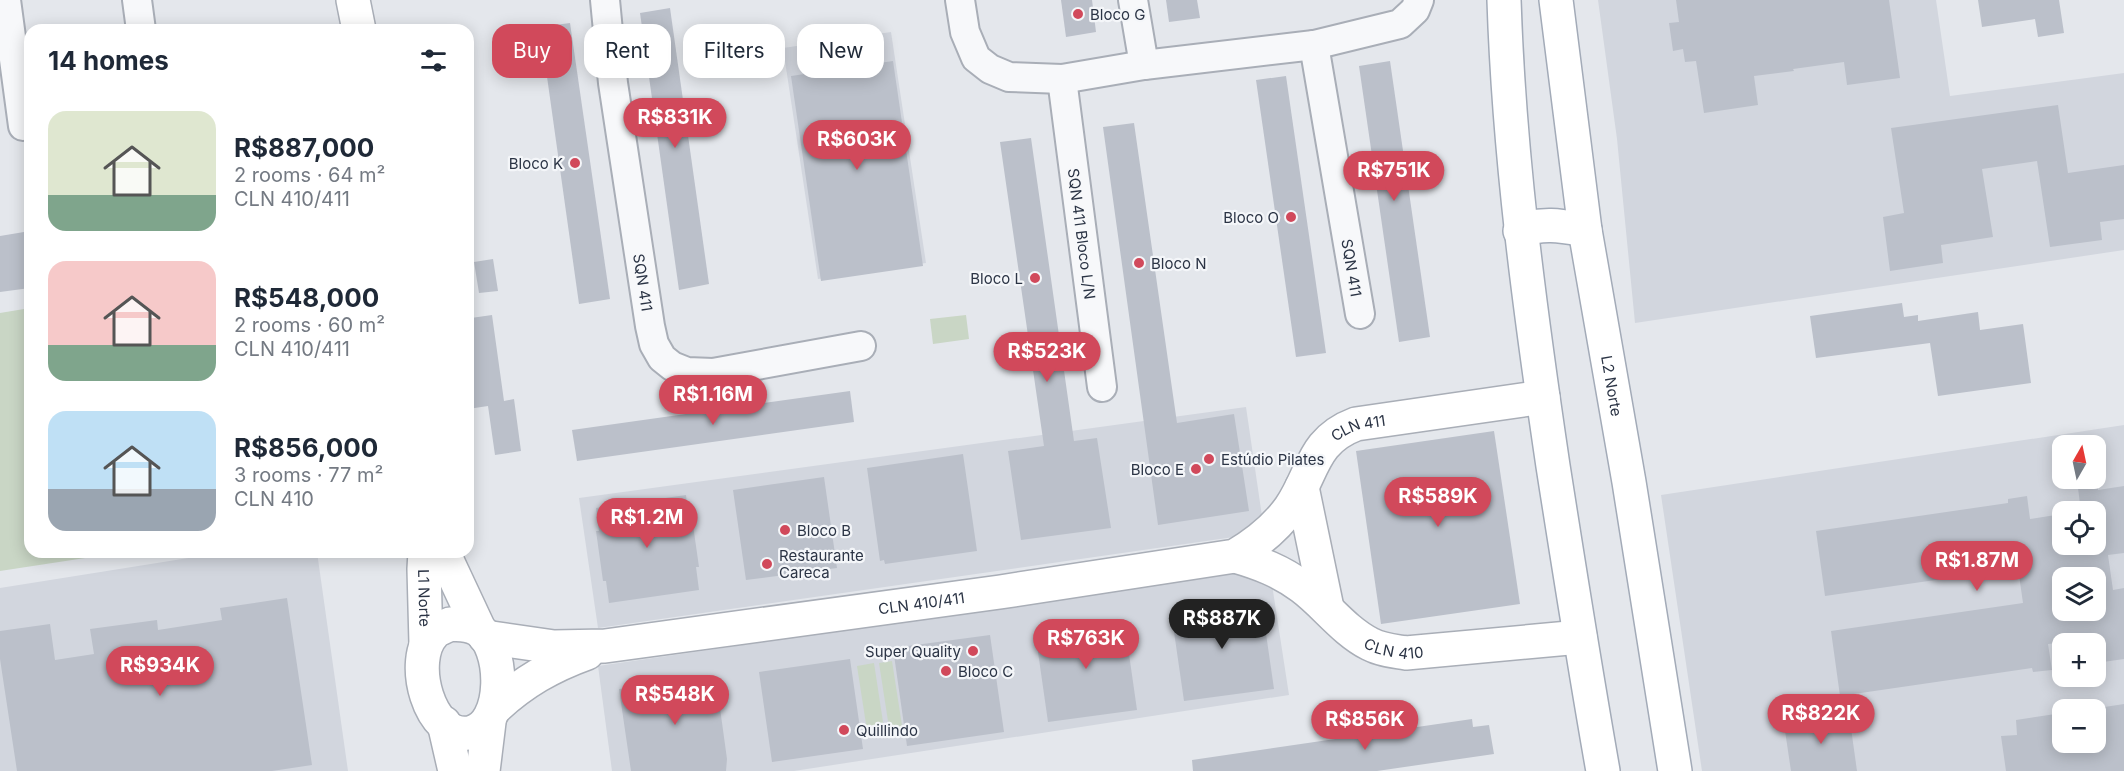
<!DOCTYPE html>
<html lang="en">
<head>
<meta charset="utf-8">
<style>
  body { margin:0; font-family:Inter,sans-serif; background:#f6f6f7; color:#1f2937; height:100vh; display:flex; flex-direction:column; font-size:22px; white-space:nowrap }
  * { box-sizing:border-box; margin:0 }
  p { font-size:20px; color:#747a83 }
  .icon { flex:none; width:33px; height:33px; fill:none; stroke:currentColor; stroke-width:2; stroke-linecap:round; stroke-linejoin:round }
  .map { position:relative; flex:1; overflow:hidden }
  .panel { position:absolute; left:24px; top:24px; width:450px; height:534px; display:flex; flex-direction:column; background:#fff; border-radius:18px; box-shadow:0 3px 15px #0003 }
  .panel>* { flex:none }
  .top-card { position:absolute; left:492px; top:24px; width:570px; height:54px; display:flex; gap:12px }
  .needle { width:39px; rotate:9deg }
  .tools { position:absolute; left:2052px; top:435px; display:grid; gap:12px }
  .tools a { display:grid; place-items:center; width:54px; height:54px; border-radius:12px; background:#fff; box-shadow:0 3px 15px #0003; font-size:30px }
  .price { position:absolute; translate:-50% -51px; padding:0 14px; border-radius:21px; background:#d1495b; color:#fff; font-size:20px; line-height:39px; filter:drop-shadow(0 2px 3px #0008) }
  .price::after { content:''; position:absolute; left:50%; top:36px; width:18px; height:14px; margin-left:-9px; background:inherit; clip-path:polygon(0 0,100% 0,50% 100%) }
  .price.on { background:#222; color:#fff }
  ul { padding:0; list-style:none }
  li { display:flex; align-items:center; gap:18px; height:150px; padding:0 24px }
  li span { display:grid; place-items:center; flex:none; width:168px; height:120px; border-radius:18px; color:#555 }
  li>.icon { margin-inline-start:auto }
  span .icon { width:72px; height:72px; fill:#fffc; stroke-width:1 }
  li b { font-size:26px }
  h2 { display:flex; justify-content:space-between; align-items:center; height:72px; padding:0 24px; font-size:26px }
  .chip { padding:0 21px; border-radius:18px; background:#fff; box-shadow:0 3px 15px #0003; font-size:21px; line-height:54px }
  .chip.on { background:#d1495b; color:#fff }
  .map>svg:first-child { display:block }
  .built { fill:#d2d6de; fill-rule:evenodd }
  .green { fill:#c9d6c5 }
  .building { fill:#bbc0ca; fill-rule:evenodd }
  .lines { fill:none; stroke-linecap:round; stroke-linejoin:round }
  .street-casing { stroke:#a9aeb7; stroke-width:32 }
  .secondary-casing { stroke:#a9aeb7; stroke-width:36 }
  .primary-casing { stroke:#a3abb8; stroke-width:36 }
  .street { stroke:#f7f8fa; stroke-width:28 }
  .secondary { stroke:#fff; stroke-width:33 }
  .primary { stroke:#fff; stroke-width:33 }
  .poi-dot { fill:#d1495b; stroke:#f4f6f9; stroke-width:2 }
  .labels { text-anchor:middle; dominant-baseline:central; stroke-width:4.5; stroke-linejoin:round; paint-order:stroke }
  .poi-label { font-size:15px; fill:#2b3445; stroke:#f4f6f9; text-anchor:start }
  .street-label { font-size:15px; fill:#2b3445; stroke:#f4f6f9 }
</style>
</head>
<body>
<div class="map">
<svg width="2124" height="771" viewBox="0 0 2124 771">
  <rect width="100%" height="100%" fill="#e4e7ec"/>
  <g class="built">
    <path d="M 1598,0 L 1936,0 L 1950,96 L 2124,73 L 2124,250 L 1635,323 L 1617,139 Z"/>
    <path d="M 891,32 L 926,263 L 818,279 L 783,48 Z"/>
    <path d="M 1246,407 L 1263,523 L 1234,537 L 598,628 L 579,498 Z"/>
    <path d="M 2124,425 L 2124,771 L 1702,771 L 1661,495 ZM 2062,446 L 2096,446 L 2096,478 L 2062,478 ZM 2062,512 L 2096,512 L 2096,544 L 2062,544 ZM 2062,578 L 2096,578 L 2096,610 L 2062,610 ZM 2062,644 L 2096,644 L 2096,676 L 2062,676 ZM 2062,710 L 2096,710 L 2096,742 L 2062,742 Z"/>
    <path d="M 226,552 L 317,552 L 348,771 L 0,771 L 0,588 Z"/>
    <path d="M 1240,573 L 1271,578 L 1289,695 L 794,771 L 612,771 L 598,666 Z"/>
  </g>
  <g class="green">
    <path d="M 30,308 L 30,552 L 118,553 L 0,571 L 0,313 Z"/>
    <path d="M 966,315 L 969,339 L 933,344 L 930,319 Z"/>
    <path d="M 892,661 L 903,732 L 890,734 L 879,663 Z"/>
    <path d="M 874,663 L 885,735 L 868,737 L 857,666 Z"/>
  </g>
  <g class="building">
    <path d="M 1061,0 L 1092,0 L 1096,32 L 1066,37 Z"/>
    <path d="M 1166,0 L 1197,0 L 1200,18 L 1169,22 Z"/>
    <path d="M 1676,0 L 1889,0 L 1900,78 L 1847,85 L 1844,62 L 1793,69 L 1794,71 L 1754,76 L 1758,105 L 1704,113 L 1696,61 L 1685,62 L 1683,49 L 1673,51 L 1669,23 L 1679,22 Z"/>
    <path d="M 1978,0 L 2059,0 L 2064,33 L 2038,37 L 2035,19 L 1982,27 Z"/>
    <path d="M 670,8 L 709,284 L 679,290 L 640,13 Z"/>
    <path d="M 570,23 L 610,299 L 579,304 L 540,27 Z"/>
    <path d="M 893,61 L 923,266 L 821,281 L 791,76 Z"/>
    <path d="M 1390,61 L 1430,337 L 1399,342 L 1359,66 Z"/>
    <path d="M 1286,76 L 1326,353 L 1296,357 L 1256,80 Z"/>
    <path d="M 2058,105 L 2068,173 L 2124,165 L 2124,219 L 2100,222 L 2102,240 L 2050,247 L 2037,161 L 1982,169 L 1993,237 L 1941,245 L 1943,263 L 1890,271 L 1883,217 L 1904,213 L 1891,128 Z"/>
    <path d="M 1134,123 L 1177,423 L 1234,414 L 1249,511 L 1158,525 L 1103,127 Z"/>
    <path d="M 1031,138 L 1074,441 L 1097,438 L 1111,528 L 1021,540 L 1008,451 L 1044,446 L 1000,142 Z"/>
    <path d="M 30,231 L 30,288 L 0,292 L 0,236 Z"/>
    <path d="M 493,259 L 498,291 L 479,293 L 474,262 Z"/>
    <path d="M 1902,303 L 1904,317 L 1918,315 L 1918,321 L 1978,312 L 1980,330 L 2023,324 L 2031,383 L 1938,396 L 1930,343 L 1816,358 L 1810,316 Z"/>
    <path d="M 492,315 L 504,401 L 514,399 L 521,451 L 495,455 L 488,406 L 468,409 L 468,321 L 472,321 L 471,318 Z"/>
    <path d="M 850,391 L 854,422 L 577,461 L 572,430 Z"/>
    <path d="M 1494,431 L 1520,604 L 1381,624 L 1356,451 Z"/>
    <path d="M 963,454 L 977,551 L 885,564 L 884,560 L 880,561 L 867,468 Z"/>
    <path d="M 824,477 L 837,568 L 746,580 L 733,490 Z"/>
    <path d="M 2098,485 L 2098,490 L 2124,486 L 2124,553 L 2108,555 L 2113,590 L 2124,588 L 2124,659 L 2103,662 L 2100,638 L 2048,644 L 2052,670 L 2033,672 L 2032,668 L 1840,696 L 1831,631 L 2023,603 L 2018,568 L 1825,596 L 1816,531 L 2008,503 L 2008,499 L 2027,496 L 2030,519 L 2062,514 L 2062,544 L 2096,544 L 2096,512 L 2081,512 L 2078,488 ZM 2062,578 L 2096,578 L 2096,610 L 2062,610 Z"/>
    <path d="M 686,495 L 689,518 L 692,518 L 699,567 L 696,567 L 699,590 L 609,603 L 606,581 L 603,581 L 596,531 L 599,531 L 596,508 Z"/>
    <path d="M 287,598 L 312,765 L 272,771 L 17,771 L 0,659 L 0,631 L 50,624 L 55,660 L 94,654 L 90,629 L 157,620 L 158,630 L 222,620 L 220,608 Z"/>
    <path d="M 1261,599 L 1274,689 L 1184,701 L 1171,611 Z"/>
    <path d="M 1124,619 L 1137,710 L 1048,722 L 1035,631 Z"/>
    <path d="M 990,635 L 1004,732 L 907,746 L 893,648 Z"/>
    <path d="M 850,659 L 863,749 L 772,762 L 759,672 Z"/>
    <path d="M 712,676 L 712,679 L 716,679 L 727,759 L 726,771 L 631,771 L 619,689 Z"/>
    <path d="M 2124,704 L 2124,771 L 2006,771 L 2001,736 L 2017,735 L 2016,720 L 2062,713 L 2062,742 L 2096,742 L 2096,710 L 2085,710 Z"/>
    <path d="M 1849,714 L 1857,771 L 1791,771 L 1784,724 Z"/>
    <path d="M 1472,719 L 1473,727 L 1489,725 L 1494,754 L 1377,771 L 1193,771 L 1192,760 Z"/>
  </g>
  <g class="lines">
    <g class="street-casing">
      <g id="street">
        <path d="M 6,0 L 23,126"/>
        <path d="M 137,0 L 141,30"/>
        <path id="s1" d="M 605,0 L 613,83 L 650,326 L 654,344 L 662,358 L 672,366 L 687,372 L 713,373 L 861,346"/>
        <path d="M 960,0 L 965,32 L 976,58 L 990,69 L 1009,77 L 1062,79 L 1144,65 L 1314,45 L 1400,24 L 1415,10 L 1419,0"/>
        <path d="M 1133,0 L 1144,65"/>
        <path id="s2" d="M 1314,45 L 1360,314"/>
        <path id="s3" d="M 1062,79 L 1102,387"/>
      </g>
    </g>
    <g class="secondary-casing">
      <g id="secondary">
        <path d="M 353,0 L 359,30"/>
        <path d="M 1302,487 L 1327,608"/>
        <path id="s4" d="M 425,552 L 424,569 L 426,644"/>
        <path d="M 443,552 L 479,629"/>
        <path id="s5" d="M 1235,556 C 1259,563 1281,571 1302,587 C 1325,604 1344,631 1370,644 C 1381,650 1394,651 1406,653 L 1580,637"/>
        <path d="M 450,624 C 460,625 468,624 477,629 C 505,644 507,727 469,733 C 430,740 407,660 434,633 C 438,629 445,627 450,624 Z"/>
        <path id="s6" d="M 485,637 L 554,647 L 605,646 L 1000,592 L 1235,556 C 1257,543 1275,529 1290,508 C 1314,473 1311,441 1356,424 L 1543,397"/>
        <path d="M 495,708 C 523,682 551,666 587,653"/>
        <path d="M 444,723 L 455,771"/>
        <path d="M 483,771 L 489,722"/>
      </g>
    </g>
    <g class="primary-casing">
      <g id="primary">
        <path d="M 1504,0 C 1509,156 1530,311 1553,466 C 1569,568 1585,669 1603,771"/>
        <path id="s7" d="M 1556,0 L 1585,230 L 1629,482 L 1675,771"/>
        <path d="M 1520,231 C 1543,222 1562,226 1585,230"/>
      </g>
    </g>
    <use href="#street" class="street"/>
    <use href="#secondary" class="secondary"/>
    <use href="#primary" class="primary"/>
  </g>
  <g class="poi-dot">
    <circle cx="1078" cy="14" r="6"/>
    <circle cx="575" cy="163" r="6"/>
    <circle cx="1291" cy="217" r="6"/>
    <circle cx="1139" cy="263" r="6"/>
    <circle cx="1035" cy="278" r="6"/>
    <circle cx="1209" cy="459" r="6"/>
    <circle cx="1196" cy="469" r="6"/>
    <circle cx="785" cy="530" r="6"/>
    <circle cx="767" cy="564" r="6"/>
    <circle cx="973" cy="651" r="6"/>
    <circle cx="946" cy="671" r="6"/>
    <circle cx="844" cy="730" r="6"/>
  </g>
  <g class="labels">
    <g class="poi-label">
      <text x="1090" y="14">Bloco G</text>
      <text x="563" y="163" text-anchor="end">Bloco K</text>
      <text x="1279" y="217" text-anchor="end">Bloco O</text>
      <text x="1151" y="263">Bloco N</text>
      <text x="1023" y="278" text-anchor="end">Bloco L</text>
      <text x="1221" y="459">Estúdio Pilates</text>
      <text x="1184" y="469" text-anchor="end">Bloco E</text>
      <text x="797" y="530">Bloco B</text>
      <text x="779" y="555">Restaurante<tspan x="779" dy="17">Careca</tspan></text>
      <text x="961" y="651" text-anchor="end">Super Quality</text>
      <text x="958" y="671">Bloco C</text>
      <text x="856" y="730">Quillindo</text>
    </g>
    <g class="street-label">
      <text stroke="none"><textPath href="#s3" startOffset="156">SQN 411 Bloco L/N</textPath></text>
      <text stroke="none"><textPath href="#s2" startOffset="226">SQN 411</textPath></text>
      <text stroke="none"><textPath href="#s1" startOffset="285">SQN 411</textPath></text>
      <text stroke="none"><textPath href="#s7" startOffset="390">L2 Norte</textPath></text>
      <text stroke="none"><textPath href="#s6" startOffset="942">CLN 411</textPath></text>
      <text stroke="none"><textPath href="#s4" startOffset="46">L1 Norte</textPath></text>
      <text stroke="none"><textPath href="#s6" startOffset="440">CLN 410/411</textPath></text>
      <text stroke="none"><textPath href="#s5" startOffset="188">CLN 410</textPath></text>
    </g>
  </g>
</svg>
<div class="tools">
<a><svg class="needle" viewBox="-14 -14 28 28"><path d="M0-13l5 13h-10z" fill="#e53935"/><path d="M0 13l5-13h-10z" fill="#747a83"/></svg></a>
<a><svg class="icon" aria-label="locate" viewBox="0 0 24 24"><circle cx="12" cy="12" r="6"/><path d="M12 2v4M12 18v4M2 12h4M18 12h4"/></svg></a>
<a><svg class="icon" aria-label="layers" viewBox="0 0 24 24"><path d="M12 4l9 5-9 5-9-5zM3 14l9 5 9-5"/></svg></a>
<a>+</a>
<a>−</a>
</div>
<b class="price" style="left:675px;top:149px">R$831K</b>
<b class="price" style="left:857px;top:171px">R$603K</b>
<b class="price" style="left:1394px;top:202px">R$751K</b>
<b class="price" style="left:1047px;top:383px">R$523K</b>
<b class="price" style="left:713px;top:426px">R$1.16M</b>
<b class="price" style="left:1438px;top:528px">R$589K</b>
<b class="price" style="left:647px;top:549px">R$1.2M</b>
<b class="price" style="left:1977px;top:592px">R$1.87M</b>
<b class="price on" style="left:1222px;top:650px">R$887K</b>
<b class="price" style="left:1086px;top:670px">R$763K</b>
<b class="price" style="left:160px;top:697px">R$934K</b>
<b class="price" style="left:675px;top:726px">R$548K</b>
<b class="price" style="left:1821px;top:745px">R$822K</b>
<b class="price" style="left:1365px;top:751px">R$856K</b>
<div class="top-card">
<a class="chip on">Buy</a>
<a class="chip">Rent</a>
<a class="chip">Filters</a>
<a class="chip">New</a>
</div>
<section class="panel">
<h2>14 homes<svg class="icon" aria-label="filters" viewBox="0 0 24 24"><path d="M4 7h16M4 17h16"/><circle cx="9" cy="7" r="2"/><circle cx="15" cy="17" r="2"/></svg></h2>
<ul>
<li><span style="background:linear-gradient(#dfe7d0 70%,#7fa58c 0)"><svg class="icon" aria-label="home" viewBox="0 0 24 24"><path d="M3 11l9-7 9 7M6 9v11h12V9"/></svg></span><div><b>R$887,000</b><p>2 rooms · 64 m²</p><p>CLN 410/411</p></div></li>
<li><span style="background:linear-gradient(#f6c9c9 70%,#7fa58c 0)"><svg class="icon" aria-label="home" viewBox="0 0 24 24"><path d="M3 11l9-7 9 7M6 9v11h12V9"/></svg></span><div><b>R$548,000</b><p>2 rooms · 60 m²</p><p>CLN 410/411</p></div></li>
<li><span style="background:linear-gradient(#bfe0f5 65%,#9aa5b1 0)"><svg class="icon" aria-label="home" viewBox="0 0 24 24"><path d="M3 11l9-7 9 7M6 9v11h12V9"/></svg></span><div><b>R$856,000</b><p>3 rooms · 77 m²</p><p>CLN 410</p></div></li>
</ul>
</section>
</div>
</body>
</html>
